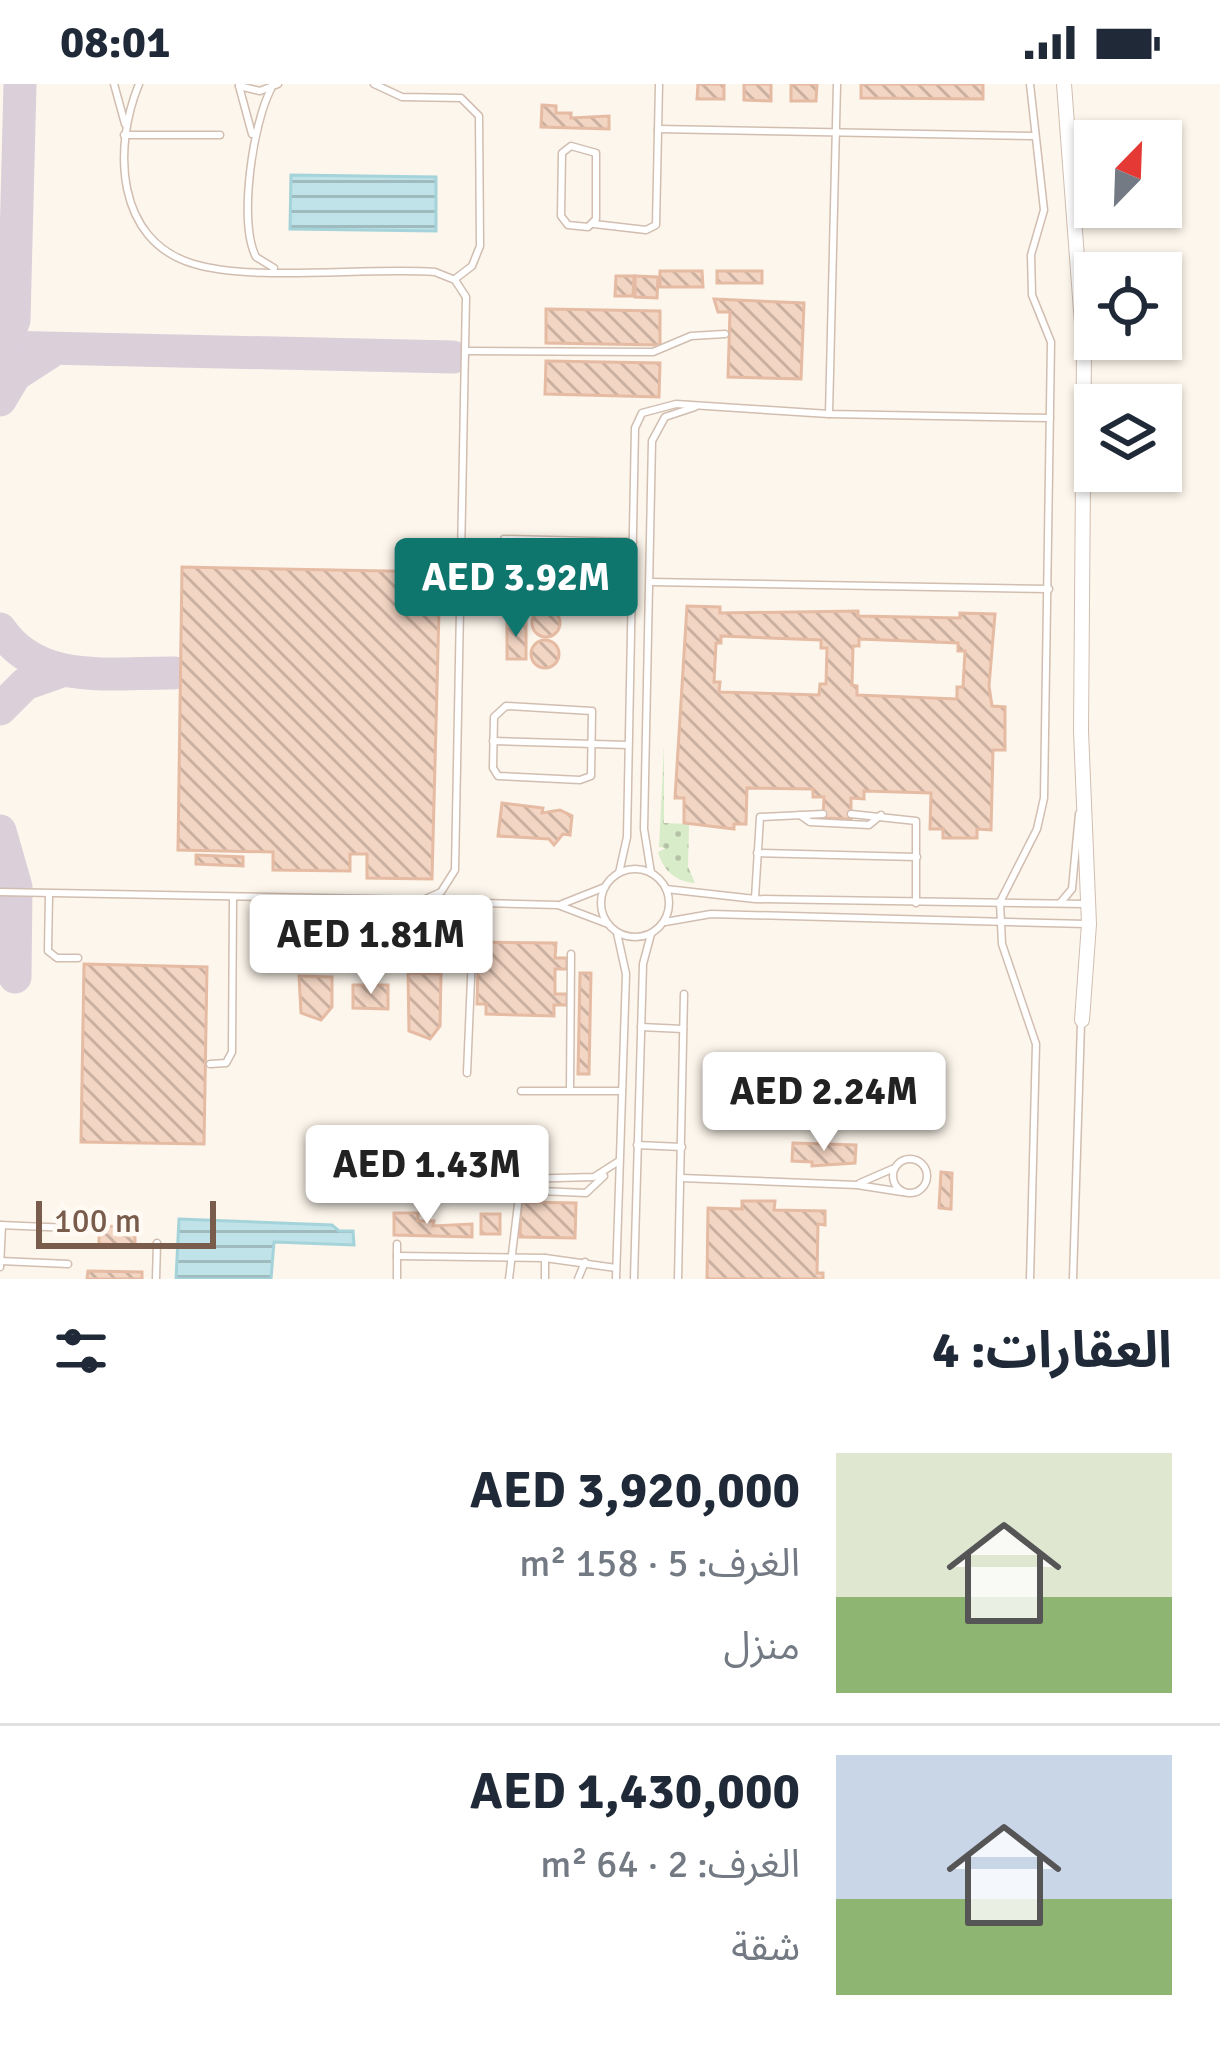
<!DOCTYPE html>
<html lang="ar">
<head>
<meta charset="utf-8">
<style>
  body { margin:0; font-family:Signika,"Noto Sans Arabic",sans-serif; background:#f2f2f3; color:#1f2937; direction:rtl; height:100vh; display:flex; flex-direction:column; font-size:45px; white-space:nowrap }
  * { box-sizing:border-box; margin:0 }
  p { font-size:39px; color:#747a83 }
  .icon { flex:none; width:66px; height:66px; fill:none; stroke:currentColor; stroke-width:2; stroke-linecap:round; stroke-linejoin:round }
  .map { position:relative; height:1195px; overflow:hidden; direction:ltr }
  .details { display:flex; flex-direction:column; background:#fff; flex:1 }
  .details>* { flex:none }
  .needle { width:78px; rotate:23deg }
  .buttons { position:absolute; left:1074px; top:36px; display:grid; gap:24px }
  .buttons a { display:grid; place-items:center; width:108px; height:108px; border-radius:0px; background:#fff; box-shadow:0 3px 9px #0004; font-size:60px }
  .scale { position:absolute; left:36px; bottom:30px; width:180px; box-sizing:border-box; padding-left:12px; border:6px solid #7a5c4d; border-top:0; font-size:33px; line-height:42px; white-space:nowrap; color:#7a5c4d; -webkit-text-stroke:9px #fffaf3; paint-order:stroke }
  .price { position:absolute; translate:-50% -102px; padding:0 27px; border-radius:12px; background:#fff; color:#222; font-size:39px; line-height:78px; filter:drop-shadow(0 3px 6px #0008) }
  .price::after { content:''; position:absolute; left:50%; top:72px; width:36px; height:27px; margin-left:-18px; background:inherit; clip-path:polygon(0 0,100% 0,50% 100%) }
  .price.selected { background:#0f766e; color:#fff }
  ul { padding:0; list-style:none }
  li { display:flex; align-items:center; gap:36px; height:300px; padding:0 48px }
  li+li { border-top:3px solid #e0e1e3 }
  li span { display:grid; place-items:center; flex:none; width:336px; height:240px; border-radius:0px; color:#555 }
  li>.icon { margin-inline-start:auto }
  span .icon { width:144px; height:144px; fill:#fffc; stroke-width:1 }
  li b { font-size:51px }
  h2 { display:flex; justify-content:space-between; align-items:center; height:144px; padding:0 48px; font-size:51px }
  .status { display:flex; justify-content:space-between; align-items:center; height:84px; padding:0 60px; background:#fff; direction:ltr }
  .status svg { height:33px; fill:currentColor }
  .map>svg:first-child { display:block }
  .grass { fill:url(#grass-dots) }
  .water { fill:url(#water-rules); stroke:#a5d3da; stroke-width:3 }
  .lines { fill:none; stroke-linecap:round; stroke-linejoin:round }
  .taxiway { stroke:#dbcfda; stroke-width:33 }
  .building { fill:url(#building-back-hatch); stroke:#e6bba3; stroke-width:3; fill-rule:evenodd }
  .lane-casing { stroke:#d1beb0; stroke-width:9 }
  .street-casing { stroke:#d1beb0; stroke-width:16 }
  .lane { stroke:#fff; stroke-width:6 }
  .street { stroke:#fff; stroke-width:14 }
</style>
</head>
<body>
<div class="status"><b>08:01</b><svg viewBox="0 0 49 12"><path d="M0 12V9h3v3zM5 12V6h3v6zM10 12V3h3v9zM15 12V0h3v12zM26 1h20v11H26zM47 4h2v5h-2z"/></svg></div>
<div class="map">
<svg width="1220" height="1195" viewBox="0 0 1220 1195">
  <defs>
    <pattern id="grass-dots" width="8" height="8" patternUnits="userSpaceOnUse" patternTransform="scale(3)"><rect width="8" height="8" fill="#d8ecc9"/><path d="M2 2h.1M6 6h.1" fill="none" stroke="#b4c2a5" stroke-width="1.8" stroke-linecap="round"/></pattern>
    <pattern id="water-rules" width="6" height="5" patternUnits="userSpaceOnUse" patternTransform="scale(3)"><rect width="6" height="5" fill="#bfe3e8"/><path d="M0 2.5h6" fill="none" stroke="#a0bbbe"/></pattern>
    <pattern id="building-back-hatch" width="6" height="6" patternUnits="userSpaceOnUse" patternTransform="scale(3)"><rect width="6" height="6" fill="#f3d5c3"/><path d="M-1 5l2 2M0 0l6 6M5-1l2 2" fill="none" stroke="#cab0a1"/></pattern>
  </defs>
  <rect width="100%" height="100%" fill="#fdf6ec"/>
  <path class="grass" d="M 664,662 L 664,739 L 689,740 L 688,783 L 695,799 C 676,798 663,786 658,768 L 666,764 L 659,763 Z"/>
  <g class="water">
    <path d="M 291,91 L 436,93 L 436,147 L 290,145 Z"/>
    <path d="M 179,1135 L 332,1141 L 339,1147 L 353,1147 L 354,1161 L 274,1158 L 271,1195 L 176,1195 Z"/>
  </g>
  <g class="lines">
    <g class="taxiway">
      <path d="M 0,263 L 453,273"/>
      <path d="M 0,274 L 14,236 L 20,0"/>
      <path d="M 0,316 L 15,291 L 49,269"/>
      <path d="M 0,545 C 39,603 113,588 174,589"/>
      <path d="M 0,625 L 25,600 L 62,587"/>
      <path d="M 0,747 L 16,803 L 15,893"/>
    </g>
  </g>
  <g class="building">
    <path d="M 698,0 L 724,0 L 724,15 L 697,15 Z"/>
    <path d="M 744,0 L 771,0 L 771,17 L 744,16 Z"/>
    <path d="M 791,0 L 817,0 L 816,17 L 791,17 Z"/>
    <path d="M 861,0 L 983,0 L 983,15 L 861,14 Z"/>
    <path d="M 542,21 L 556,22 L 556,29 L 571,29 L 571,34 L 609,32 L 609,45 L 541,43 Z"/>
    <path d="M 660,187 L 702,187 L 703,203 L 660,203 Z"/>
    <rect x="717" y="187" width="45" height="12"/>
    <path d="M 616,192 L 634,192 L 633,212 L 615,212 Z"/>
    <path d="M 635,192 L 658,193 L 657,214 L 635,213 Z"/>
    <path d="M 714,215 L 804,219 L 801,295 L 728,293 L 730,228 L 718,228 Z"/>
    <path d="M 546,225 L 660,227 L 660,261 L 546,259 Z"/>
    <path d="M 546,277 L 660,279 L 659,313 L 545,310 Z"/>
    <path d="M 536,471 L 597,473 L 597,486 L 577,486 L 577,499 L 549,498 L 549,492 L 536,492 Z"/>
    <path d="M 182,483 L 440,488 L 432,795 L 367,794 L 367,770 L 350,770 L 350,787 L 273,786 L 273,768 L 178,766 Z"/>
    <path d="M 687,522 L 720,523 L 720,529 L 858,527 L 858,532 L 960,534 L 960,529 L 995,530 L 989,602 L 992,622 L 1005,623 L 1005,666 L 993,666 L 991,746 L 977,745 L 977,754 L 943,754 L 943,745 L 930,745 L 931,709 L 864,707 L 864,715 L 851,714 L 851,735 L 823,734 L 824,713 L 813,713 L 813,705 L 747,704 L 746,740 L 734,740 L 734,745 L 684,739 L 684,714 L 675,714 ZM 721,552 L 821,556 L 821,564 L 827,564 L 826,600 L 820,600 L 819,611 L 719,608 L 720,598 L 714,598 L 716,559 L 721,559 ZM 859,555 L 958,559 L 958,567 L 965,567 L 963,603 L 957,603 L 957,615 L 857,611 L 857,602 L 852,601 L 853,562 L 859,562 Z"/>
    <circle cx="546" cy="539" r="14"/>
    <rect x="507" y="537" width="19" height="38"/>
    <circle cx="545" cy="570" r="14"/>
    <path d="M 502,719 L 543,724 L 542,729 L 560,726 L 572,732 L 570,751 L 563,750 L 554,761 L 549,755 L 498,752 Z"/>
    <path d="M 196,771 L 243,773 L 243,782 L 196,780 Z"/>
    <path d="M 371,830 L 432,831 L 432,855 L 371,853 Z"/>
    <rect x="372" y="856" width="34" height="13"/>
    <path d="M 479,858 L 556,859 L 555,874 L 567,874 L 567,885 L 555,885 L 555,910 L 567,910 L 567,921 L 554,921 L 554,932 L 486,930 L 486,920 L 477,920 L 478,884 L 486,885 Z"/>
    <path d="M 84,880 L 207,883 L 204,1060 L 81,1058 Z"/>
    <path d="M 408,889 L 441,890 L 440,942 L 430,955 L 409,947 Z"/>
    <path d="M 580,889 L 591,889 L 589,990 L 578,990 Z"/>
    <path d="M 299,892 L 332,893 L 332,923 L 321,936 L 301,929 Z"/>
    <path d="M 353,901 L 388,901 L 388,925 L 353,924 Z"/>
    <path d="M 793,1059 L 856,1061 L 855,1079 L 812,1082 L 812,1078 L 792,1077 Z"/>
    <path d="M 941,1088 L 952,1089 L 951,1125 L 939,1124 Z"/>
    <path d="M 742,1117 L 775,1117 L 774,1126 L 825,1127 L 825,1141 L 818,1140 L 817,1189 L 823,1189 L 823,1195 L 707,1195 L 708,1124 L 742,1125 Z"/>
    <path d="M 521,1118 L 576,1119 L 575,1154 L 520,1153 Z"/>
    <path d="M 394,1129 L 418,1129 L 418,1137 L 434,1137 L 433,1142 L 472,1140 L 472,1153 L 394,1151 Z"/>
    <rect x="481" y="1130" width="19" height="20"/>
    <path d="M 99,1142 L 135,1143 L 135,1161 L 99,1160 Z"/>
    <path d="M 88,1187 L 142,1188 L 142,1195 L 87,1195 Z"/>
  </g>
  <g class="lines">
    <g class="lane-casing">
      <g id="lane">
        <path d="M 114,0 L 125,40"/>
        <path d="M 374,0 L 402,13 L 461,14 L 479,32 L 480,162 L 472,182 L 455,195"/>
        <path d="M 1030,0 L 1044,126 L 1031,171 L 1032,211 L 1051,258 L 1044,714 L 1037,745 L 1000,818 L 1002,860 L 1036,960 L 1030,1195"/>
        <path d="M 239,2 L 252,50"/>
        <path d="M 239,2 L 260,7 L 278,0"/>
        <path d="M 271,5 C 253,39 238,138 256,173 L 274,184"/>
        <path d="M 658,45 L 1035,52"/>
        <path d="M 124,51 L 220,51"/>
        <path d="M 571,62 L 596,69 L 596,135 L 588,143 L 568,141 L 561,132 L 562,69 Z"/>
        <path d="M 594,140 L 646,146 L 656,141 L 659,0"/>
        <path d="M 466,267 L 653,268 L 691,252 L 725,250"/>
        <path d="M 829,330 L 837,0"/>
        <path d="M 504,455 L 633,458"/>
        <path d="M 650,498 L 1049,505"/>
        <path d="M 506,622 L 592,627 L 591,692 L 580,696 L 498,692 L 493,684 L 494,633 Z"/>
        <path d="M 493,657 L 628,661"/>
        <path d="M 851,730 L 916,737 L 916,819"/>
        <path d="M 800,731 L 810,738 L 869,741 L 881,731"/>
        <path d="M 757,769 L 917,773"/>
        <circle cx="635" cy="819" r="34"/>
        <path d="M 619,789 L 627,753 L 635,344 L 642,329 L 676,320 L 829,330 L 1050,334"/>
        <path d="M 651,789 L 644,745 L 652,357 L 665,333 L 695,323"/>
        <path d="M 666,805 L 755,815 L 1086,820"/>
        <path d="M 0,808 L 423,816 L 441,808 L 455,786 L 466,213 L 455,196 L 435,188 C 367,183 254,198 194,180 C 115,157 113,63 139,0"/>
        <path d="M 49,810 L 48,867 L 57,874 L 78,874"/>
        <path d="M 755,814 L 760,733 L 823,730"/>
        <path d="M 1061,818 L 1072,805 L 1079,730"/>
        <path d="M 562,820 L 605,803"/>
        <path d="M 665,838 L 711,830 L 1086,840"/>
        <path d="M 316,856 L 365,857"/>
        <path d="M 365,883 L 366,815"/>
        <path d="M 641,943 L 683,945"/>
        <path d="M 210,980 L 226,979 L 232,968 L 233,815"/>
        <path d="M 467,989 L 474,824 L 483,819 L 558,821 L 608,840"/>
        <path d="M 570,1006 L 571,870"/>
        <path d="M 521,1007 L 619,1007"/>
        <path d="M 637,1061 L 682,1063"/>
        <circle cx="910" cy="1092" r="17"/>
        <path d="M 681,1094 L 857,1101 L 902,1108"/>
        <path d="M 860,1099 L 892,1085"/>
        <path d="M 517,1106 L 586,1109 L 604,1092"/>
        <path d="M 0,1141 L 70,1144"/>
        <path d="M 397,1172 L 545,1174 L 616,1184"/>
        <path d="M 0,1177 L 68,1180"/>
        <path d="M 0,1183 L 2,1141"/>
        <path d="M 156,1195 L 157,1159"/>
        <path d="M 397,1195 L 397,1160"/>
        <path d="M 509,1195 L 521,1095 L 594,1093 L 619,1077"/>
        <path d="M 545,1195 L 545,1174"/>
        <path d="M 578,1195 L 585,1178"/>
        <path d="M 616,1195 L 626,890 L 617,849"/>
        <path d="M 634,1195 L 643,880 L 651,850"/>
        <path d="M 678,1195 L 684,910"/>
        <path d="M 1073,1195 L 1081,939"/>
      </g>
    </g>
    <g class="street-casing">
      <path id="street" d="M 1064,0 L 1084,267 L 1081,647 L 1089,840 L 1082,936"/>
    </g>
    <use href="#lane" class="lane"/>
    <use href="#street" class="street"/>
  </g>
</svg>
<div class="buttons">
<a><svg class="needle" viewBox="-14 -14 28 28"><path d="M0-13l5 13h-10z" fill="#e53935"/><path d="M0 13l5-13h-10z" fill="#747a83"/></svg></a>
<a><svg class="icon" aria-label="locate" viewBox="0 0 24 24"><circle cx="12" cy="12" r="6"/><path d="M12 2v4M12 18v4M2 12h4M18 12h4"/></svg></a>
<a><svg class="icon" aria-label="layers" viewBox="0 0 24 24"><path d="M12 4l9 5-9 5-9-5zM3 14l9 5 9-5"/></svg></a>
</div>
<div class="scale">100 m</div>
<b class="price selected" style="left:516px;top:556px">AED 3.92M</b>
<b class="price" style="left:371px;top:913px">AED 1.81M</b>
<b class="price" style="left:824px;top:1070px">AED 2.24M</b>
<b class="price" style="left:427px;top:1143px">AED 1.43M</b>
</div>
<section class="details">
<h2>العقارات: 4<svg class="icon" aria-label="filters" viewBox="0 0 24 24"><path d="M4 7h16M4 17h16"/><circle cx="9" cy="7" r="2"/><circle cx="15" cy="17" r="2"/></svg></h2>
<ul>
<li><span style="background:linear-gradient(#dfe7d0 60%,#8fb573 0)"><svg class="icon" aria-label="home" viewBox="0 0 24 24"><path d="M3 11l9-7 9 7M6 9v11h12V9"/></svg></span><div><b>AED 3,920,000</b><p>الغرف: 5 · 158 m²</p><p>منزل</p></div></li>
<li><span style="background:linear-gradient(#c9d6e8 60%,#8fb573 0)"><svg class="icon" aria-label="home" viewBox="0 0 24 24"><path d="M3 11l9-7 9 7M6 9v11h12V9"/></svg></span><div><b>AED 1,430,000</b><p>الغرف: 2 · 64 m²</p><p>شقة</p></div></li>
</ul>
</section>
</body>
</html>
